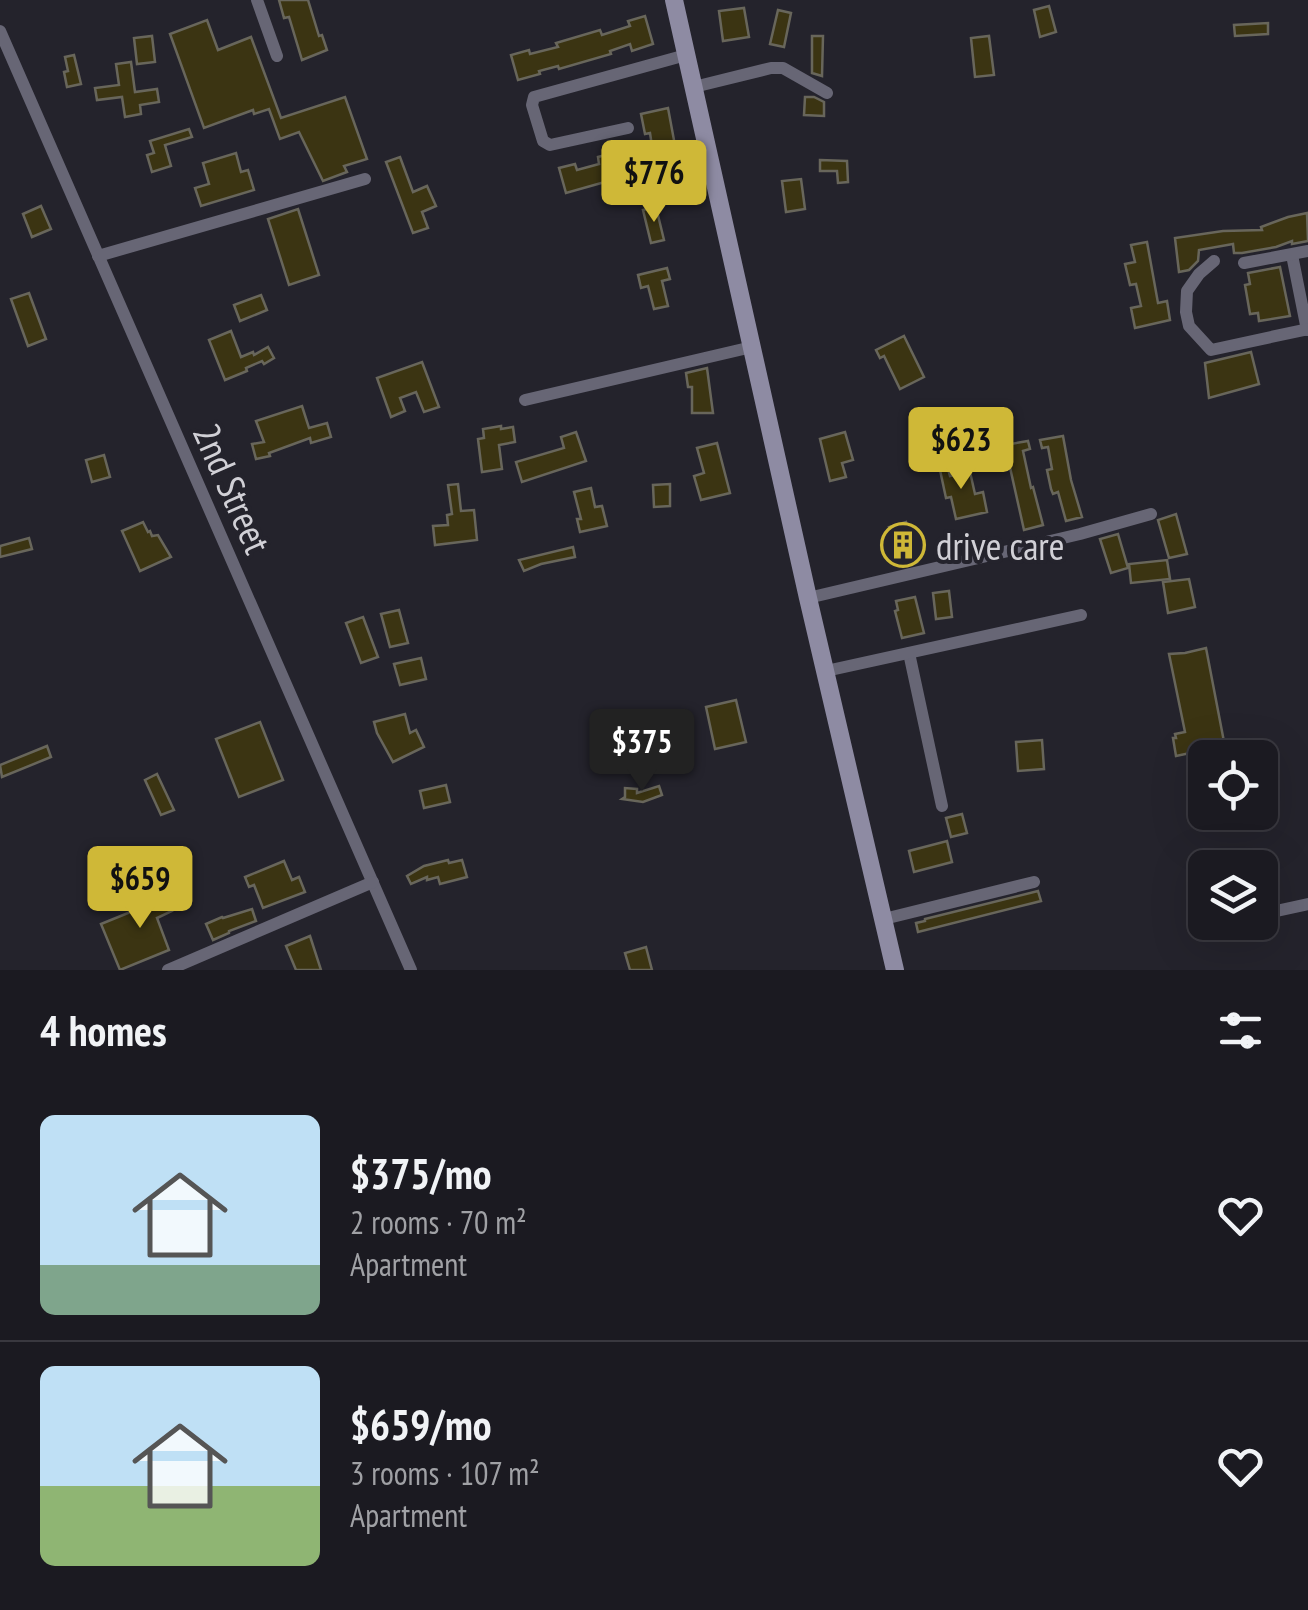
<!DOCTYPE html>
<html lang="en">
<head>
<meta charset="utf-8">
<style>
  body { margin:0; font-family:"PT Sans Narrow",sans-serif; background:#28272e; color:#f1f3f6; height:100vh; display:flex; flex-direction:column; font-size:38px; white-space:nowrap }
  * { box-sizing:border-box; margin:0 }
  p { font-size:32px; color:#a0a1a5 }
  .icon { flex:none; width:55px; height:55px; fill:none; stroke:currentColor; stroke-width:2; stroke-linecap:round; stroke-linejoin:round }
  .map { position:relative; height:970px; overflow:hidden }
  .details { display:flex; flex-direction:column; background:#1b1a21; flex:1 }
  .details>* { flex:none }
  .buttons { position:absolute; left:1188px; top:740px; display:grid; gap:20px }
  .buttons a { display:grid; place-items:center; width:90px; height:90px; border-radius:15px; background:#1b1a21; box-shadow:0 10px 40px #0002,0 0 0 2px #39383f; font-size:50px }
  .price { position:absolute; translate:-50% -85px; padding:0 22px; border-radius:10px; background:#cfb837; color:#111; font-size:32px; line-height:65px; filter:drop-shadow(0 2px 5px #0008) }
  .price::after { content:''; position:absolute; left:50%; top:60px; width:30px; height:22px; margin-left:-15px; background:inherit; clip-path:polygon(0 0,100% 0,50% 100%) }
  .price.selected { background:#222; color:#fff }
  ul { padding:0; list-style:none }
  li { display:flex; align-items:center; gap:30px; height:250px; padding:0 40px }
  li+li { border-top:2px solid #39383f }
  li span { display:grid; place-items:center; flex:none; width:280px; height:200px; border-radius:15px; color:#555 }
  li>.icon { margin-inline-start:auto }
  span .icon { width:120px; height:120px; fill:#fffc; stroke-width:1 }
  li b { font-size:42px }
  h2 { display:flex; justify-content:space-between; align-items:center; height:120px; padding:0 40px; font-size:42px }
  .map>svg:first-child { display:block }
  .building { fill:#3b3412; stroke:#68665b; stroke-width:2.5 }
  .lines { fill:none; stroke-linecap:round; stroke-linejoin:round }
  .street { stroke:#676675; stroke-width:12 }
  .secondary { stroke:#8e8ba3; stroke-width:18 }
  .labels { text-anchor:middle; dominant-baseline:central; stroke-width:8; stroke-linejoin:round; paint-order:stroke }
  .street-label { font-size:38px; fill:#d1d0d6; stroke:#24232c }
  .poi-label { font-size:38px; fill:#d1d0d6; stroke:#24232c; text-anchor:start }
</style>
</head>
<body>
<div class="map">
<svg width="1308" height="970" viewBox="0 0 1308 970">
  <rect width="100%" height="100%" fill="#24232c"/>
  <g class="building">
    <path d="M 279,0 L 308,0 L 319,36 L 322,35 L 327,50 L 302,60 L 289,17 L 284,18 Z"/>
    <path d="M 1049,6 L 1056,32 L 1040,37 L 1034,10 Z"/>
    <path d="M 744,8 L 749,37 L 723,41 L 719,11 Z"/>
    <path d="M 778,10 L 791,13 L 784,47 L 770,44 Z"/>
    <path d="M 645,16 L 653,44 L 632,51 L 630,44 L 610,51 L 611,54 L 559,69 L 558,66 L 539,71 L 540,74 L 518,80 L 511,55 L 529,50 L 530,54 L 558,47 L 556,43 L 600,30 L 602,35 L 630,26 L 628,21 Z"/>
    <path d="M 207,20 L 218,50 L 251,37 L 281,118 L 345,97 L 367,159 L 344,166 L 347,172 L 323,181 L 299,132 L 280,139 L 269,109 L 254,114 L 253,110 L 204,128 L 170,34 Z"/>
    <path d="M 1268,23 L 1268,34 L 1235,36 L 1234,25 Z"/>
    <path d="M 152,36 L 155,62 L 137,64 L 134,38 Z"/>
    <path d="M 812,36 L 823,36 L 822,76 L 812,73 Z"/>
    <path d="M 989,36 L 994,75 L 975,77 L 971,38 Z"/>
    <path d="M 74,55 L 81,84 L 67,87 L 64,72 L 68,71 L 65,57 Z"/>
    <path d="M 131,62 L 135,92 L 157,89 L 159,102 L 140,105 L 141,114 L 125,117 L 122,97 L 97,100 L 95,88 L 119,85 L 116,64 Z"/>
    <path d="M 805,97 L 814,97 L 824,102 L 824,116 L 804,115 Z"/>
    <path d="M 668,108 L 679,167 L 656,172 L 650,133 L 645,134 L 641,114 Z"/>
    <path d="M 189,129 L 192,137 L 165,145 L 171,166 L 152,172 L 147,155 L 154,153 L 150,141 Z"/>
    <path d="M 620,151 L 626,176 L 566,193 L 559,168 L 575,164 L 577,170 L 599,164 L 598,157 Z"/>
    <path d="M 236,153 L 241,172 L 248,170 L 254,190 L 201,206 L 195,188 L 209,184 L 203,163 Z"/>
    <path d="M 400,157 L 413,192 L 427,186 L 436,206 L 422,212 L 428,228 L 413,233 L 386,162 Z"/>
    <path d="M 820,160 L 847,161 L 848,182 L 838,183 L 837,171 L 820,171 Z"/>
    <path d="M 801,179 L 805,209 L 786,212 L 782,181 Z"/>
    <path d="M 41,206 L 51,229 L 32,237 L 23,214 Z"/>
    <path d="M 656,207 L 664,240 L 651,243 L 643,210 Z"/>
    <path d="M 298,209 L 319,275 L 289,285 L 268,219 Z"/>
    <path d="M 1307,213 L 1308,241 L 1292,244 L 1292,241 L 1276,247 L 1242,253 L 1234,253 L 1233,244 L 1199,250 L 1198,261 L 1189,270 L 1179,272 L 1175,238 L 1223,231 L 1262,230 L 1261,227 L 1288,217 Z"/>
    <path d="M 1147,242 L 1158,303 L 1167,301 L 1170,320 L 1135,328 L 1131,308 L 1141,306 L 1136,284 L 1130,285 L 1125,264 L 1135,262 L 1131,245 Z"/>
    <path d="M 1280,267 L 1290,316 L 1259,321 L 1258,313 L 1250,314 L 1245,285 L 1250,284 L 1248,273 Z"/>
    <path d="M 667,268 L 670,279 L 662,281 L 668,306 L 654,309 L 648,286 L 641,288 L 638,275 Z"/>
    <path d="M 29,293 L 46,339 L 28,346 L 11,299 Z"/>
    <path d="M 261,295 L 267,310 L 240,321 L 234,305 Z"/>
    <path d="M 231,331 L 241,357 L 253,352 L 254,355 L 268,347 L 274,358 L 264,364 L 262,361 L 246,368 L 247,371 L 225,380 L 209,340 Z"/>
    <path d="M 904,336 L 924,377 L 900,389 L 884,356 L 880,358 L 876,350 Z"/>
    <path d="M 1251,352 L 1259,384 L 1209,398 L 1205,363 Z"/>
    <path d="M 422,362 L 439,407 L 424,412 L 416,392 L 400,398 L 405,411 L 391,417 L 377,378 Z"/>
    <path d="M 707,368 L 713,413 L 692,413 L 692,387 L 688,387 L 686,373 Z"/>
    <path d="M 302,406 L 309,428 L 327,423 L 331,437 L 311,443 L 310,438 L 269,453 L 270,456 L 256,459 L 252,444 L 264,442 L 256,421 Z"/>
    <path d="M 501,426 L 501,429 L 513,427 L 515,442 L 499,445 L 502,469 L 482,472 L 478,439 L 484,438 L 483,429 Z"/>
    <path d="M 576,432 L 586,461 L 522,482 L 516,462 L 564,448 L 561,437 Z"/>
    <path d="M 845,432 L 853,460 L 842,463 L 846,477 L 830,481 L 820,439 Z"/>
    <path d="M 1063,436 L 1071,480 L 1082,517 L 1066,521 L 1058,492 L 1053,494 L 1051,489 L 1047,470 L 1052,469 L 1048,447 L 1042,448 L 1040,440 Z"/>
    <path d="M 1028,441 L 1030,449 L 1023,451 L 1031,488 L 1033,487 L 1043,525 L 1024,530 L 1005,445 Z"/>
    <path d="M 717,443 L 730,493 L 701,500 L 694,476 L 704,473 L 697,448 Z"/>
    <path d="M 104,455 L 110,477 L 92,482 L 86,460 Z"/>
    <path d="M 944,455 L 950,476 L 970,472 L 975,494 L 983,492 L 987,512 L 956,519 L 951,497 L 946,498 L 937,456 Z"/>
    <path d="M 458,484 L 461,511 L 474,510 L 477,540 L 435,545 L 433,526 L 448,525 L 447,515 L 452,514 L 448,485 Z"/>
    <path d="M 670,484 L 670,506 L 654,507 L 653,485 Z"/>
    <path d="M 591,488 L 595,507 L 602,506 L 607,526 L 580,532 L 577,519 L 581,519 L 574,492 Z"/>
    <path d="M 1176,514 L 1187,554 L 1169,558 L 1158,520 Z"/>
    <path d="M 143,522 L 148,532 L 150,531 L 152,536 L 158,535 L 171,557 L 140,571 L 122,531 Z"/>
    <path d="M 906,522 L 917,562 L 900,566 L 889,527 Z"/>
    <path d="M 1118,534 L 1128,568 L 1111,573 L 1100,539 Z"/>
    <path d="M 29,538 L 32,549 L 0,557 L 0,546 Z"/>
    <path d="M 573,547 L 575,557 L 541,564 L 524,571 L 519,560 Z"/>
    <path d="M 1167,560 L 1170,579 L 1131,583 L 1129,564 Z"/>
    <path d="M 1189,579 L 1195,607 L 1168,613 L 1163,582 Z"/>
    <path d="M 949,591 L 952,617 L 936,619 L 933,593 Z"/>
    <path d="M 915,597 L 924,633 L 902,638 L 895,611 L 898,610 L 896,601 Z"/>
    <path d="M 399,610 L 408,643 L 390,647 L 381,614 Z"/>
    <path d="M 363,617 L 378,657 L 361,663 L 346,623 Z"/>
    <path d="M 1206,648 L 1225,747 L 1204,754 L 1204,750 L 1176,756 L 1173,738 L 1176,738 L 1175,734 L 1185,732 L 1169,654 L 1185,653 Z"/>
    <path d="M 421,658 L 426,679 L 400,685 L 394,664 Z"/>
    <path d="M 736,700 L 746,742 L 715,749 L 706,707 Z"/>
    <path d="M 405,714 L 410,733 L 416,730 L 424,747 L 393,762 L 377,733 L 374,722 Z"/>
    <path d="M 260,722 L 283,780 L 239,797 L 216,739 Z"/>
    <path d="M 1042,740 L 1044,769 L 1018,771 L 1016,742 Z"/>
    <path d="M 47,746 L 51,757 L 2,777 L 0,765 Z"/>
    <path d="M 157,774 L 174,810 L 161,815 L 145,780 Z"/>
    <path d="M 446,785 L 450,802 L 424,808 L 420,791 Z"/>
    <path d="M 659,786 L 662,795 L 643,802 L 622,799 L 625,797 L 625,788 L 637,789 L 637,793 Z"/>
    <path d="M 962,814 L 967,833 L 951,837 L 946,818 Z"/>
    <path d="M 947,841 L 952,862 L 914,872 L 909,851 Z"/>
    <path d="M 448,860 L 449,863 L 462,860 L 467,877 L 440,884 L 438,877 L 427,880 L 427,877 L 411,884 L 407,876 L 424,866 Z"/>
    <path d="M 284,861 L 292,880 L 299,877 L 305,892 L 263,908 L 254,885 L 249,887 L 245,877 Z"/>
    <path d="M 178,885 L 183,896 L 168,903 L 172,911 L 157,918 L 169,950 L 120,970 L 101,924 L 155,902 L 153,897 Z"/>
    <path d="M 1038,891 L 1041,901 L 918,932 L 916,923 L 925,921 L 925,919 Z"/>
    <path d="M 252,909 L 256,921 L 229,931 L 229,933 L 213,940 L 206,924 L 222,917 L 223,918 Z"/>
    <path d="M 310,936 L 321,970 L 296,970 L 286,946 Z"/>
    <path d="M 646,947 L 652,970 L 630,970 L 625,953 Z"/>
  </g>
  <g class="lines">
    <g class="street">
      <path d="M 257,0 L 277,56"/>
      <path d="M 0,31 L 411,970"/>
      <path d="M 694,87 L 771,68 L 783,68 L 827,93"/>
      <path d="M 628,128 L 550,145 L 543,141 L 532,105 L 534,97 L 686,55"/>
      <path d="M 1292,255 L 1307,330"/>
      <path d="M 98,256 L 365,179"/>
      <path d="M 1214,261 L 1199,274 L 1187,291 L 1186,312 L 1189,326 L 1211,350 L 1308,329"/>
      <path d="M 1244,263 L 1308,251"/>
      <path d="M 525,400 L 752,347"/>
      <path d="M 808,598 L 1080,534 L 1151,514"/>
      <path d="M 909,653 L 942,806"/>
      <path d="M 826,671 L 1081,615"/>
      <path d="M 1267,913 L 1308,904"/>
      <path d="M 884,919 L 1034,882"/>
      <path d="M 168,970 L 373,882"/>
    </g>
    <path class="secondary" d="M 674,0 L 808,598 L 895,970"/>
  </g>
  <defs>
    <g id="building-ring" transform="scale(2.25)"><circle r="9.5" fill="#24232c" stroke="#cfb837" stroke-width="1.5"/><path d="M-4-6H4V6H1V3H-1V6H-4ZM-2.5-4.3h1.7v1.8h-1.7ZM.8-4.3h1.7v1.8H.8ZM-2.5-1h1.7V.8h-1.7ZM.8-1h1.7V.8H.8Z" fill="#cfb837"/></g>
  </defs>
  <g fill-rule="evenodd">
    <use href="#building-ring" x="903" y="545"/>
  </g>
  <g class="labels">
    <g class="street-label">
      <text transform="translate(233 488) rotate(66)">2nd Street</text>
    </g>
    <g class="poi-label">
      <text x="936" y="545">drive care</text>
    </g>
  </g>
</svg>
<div class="buttons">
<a><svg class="icon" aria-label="locate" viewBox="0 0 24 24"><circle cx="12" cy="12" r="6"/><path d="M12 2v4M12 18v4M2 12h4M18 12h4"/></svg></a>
<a><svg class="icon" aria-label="layers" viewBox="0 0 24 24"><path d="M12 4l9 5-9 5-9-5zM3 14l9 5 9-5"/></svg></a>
</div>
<b class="price" style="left:654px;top:225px">$776</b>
<b class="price" style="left:961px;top:492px">$623</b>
<b class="price selected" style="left:642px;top:794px">$375</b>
<b class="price" style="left:140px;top:931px">$659</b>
</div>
<section class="details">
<h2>4 homes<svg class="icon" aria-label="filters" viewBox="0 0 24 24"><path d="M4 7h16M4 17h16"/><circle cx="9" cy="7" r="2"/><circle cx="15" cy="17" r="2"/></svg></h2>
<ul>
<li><span style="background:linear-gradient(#bfe0f5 75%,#7fa58c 0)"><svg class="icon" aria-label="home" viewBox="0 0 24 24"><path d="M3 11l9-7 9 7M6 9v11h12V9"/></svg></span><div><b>$375/mo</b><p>2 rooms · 70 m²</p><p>Apartment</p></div><svg class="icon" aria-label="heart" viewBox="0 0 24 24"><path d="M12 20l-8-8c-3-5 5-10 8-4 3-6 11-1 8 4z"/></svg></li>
<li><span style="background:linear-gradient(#bfe0f5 60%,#8fb573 0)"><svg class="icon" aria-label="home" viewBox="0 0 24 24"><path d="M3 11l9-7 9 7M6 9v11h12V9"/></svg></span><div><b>$659/mo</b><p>3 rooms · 107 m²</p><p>Apartment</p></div><svg class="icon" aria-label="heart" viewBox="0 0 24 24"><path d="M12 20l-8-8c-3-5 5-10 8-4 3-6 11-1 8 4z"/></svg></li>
</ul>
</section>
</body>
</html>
